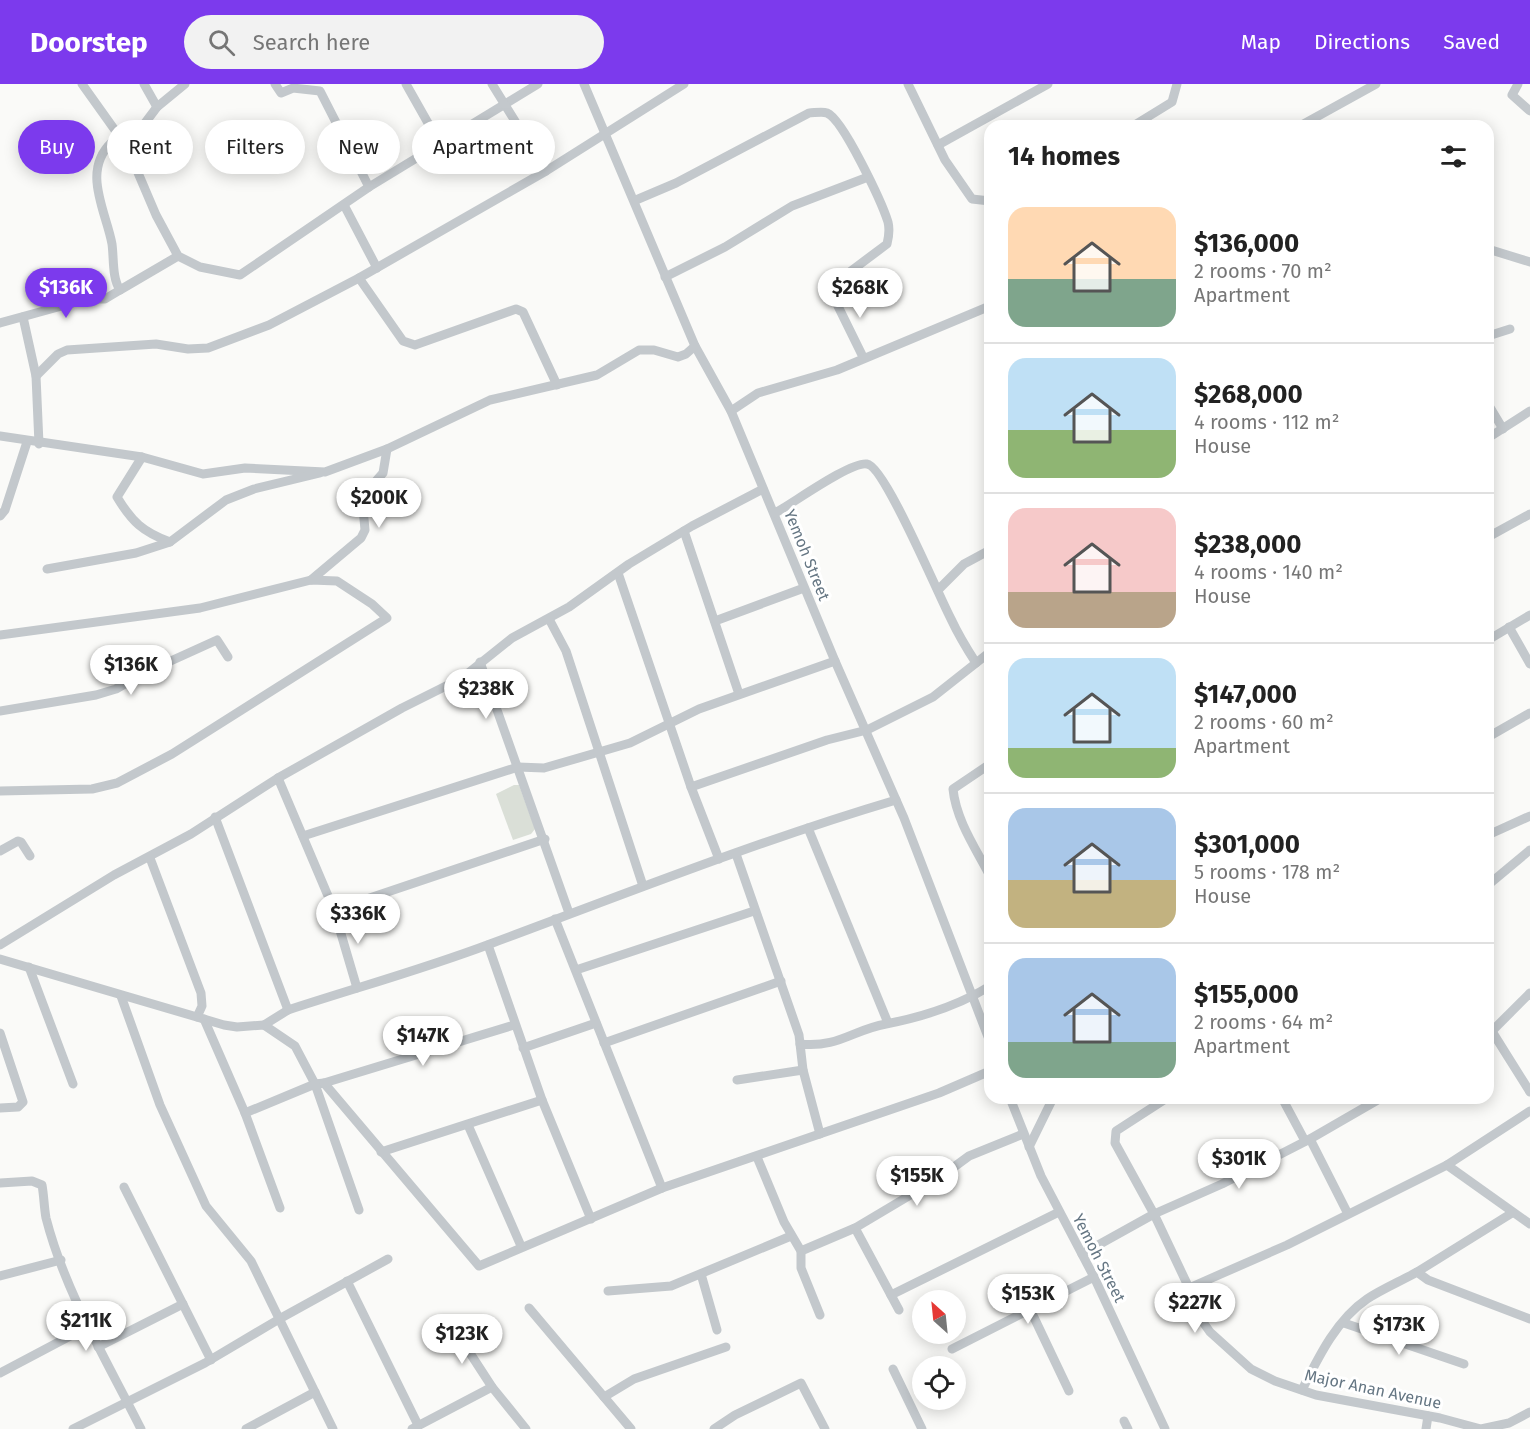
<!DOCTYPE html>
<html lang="en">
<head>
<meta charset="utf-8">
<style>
  body { margin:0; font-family:"Fira Sans",sans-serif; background:#f2f2f2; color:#222; height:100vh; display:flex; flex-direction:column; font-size:22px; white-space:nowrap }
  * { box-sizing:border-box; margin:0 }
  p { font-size:20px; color:#767676 }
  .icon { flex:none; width:33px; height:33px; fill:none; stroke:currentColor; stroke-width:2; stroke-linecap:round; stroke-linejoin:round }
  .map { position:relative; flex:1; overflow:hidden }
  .side { position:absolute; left:984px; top:36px; width:510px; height:984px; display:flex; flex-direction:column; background:#fff; border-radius:18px; box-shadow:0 3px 15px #0003 }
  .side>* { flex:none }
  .banner { position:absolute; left:18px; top:36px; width:570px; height:54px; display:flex; gap:12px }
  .needle { width:39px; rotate:333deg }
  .buttons { position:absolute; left:912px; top:1206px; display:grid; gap:12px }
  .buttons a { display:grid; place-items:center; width:54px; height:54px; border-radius:50%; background:#fff; box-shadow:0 3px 15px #0003; font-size:30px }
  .price { position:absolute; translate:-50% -51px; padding:0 14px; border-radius:21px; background:#fff; color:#222; font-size:20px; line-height:39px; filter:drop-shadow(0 2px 3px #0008) }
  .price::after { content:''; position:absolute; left:50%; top:36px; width:18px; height:14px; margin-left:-9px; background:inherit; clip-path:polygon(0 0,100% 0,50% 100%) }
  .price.on { background:#7c3aed; color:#fff }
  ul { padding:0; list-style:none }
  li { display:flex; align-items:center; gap:18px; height:150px; padding:0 24px }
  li+li { border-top:2px solid #e0e0e0 }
  li span { display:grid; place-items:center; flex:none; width:168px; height:120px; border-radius:18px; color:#555 }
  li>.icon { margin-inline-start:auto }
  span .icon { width:72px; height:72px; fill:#fffc; stroke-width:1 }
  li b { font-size:26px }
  h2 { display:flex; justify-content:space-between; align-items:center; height:72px; padding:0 24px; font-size:26px }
  .tag { padding:0 21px; border-radius:27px; background:#fff; box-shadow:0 3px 15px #0003; font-size:21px; line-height:54px }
  .tag.on { background:#7c3aed; color:#fff }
  header { display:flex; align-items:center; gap:36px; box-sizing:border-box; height:84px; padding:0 30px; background:#7c3aed; color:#fff }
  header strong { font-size:28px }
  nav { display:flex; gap:33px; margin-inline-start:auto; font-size:21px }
  .search { width:420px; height:54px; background:#f2f2f2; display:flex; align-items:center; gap:15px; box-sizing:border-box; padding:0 21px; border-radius:33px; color:#767676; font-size:22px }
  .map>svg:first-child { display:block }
  .green { fill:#dadfd7 }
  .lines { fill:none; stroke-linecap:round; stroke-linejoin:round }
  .minor { stroke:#c3c8cc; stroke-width:9 }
  .labels { text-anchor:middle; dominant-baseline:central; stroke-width:6; stroke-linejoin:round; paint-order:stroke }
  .street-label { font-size:16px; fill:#657683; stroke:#fff }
</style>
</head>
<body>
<header>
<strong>Doorstep</strong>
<div class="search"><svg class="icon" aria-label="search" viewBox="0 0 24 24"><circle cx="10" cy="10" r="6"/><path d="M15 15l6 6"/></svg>Search here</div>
<nav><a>Map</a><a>Directions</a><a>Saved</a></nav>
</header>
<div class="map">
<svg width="1530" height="1345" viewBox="0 0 1530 1345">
  <rect width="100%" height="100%" fill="#fafaf8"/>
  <path class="green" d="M 514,701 L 519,701 L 535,745 L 531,750 L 513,756 L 496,710 Z"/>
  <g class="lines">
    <g class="minor">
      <path d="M 82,0 L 127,63 L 156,131 L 178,172 L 200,183 L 240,191 L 369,103 L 538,0"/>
      <path d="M 144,0 L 157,23"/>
      <path d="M 275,0 L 281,9 L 293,4 L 320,7 L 369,103"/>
      <path d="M 406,0 L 441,62"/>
      <path d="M 492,0 L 546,87"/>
      <path d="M 584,0 L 695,262 L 731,327 L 835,577 L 904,734 L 990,958"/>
      <path d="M 908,0 L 945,76 L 972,115 L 990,117"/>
      <path d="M 1518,0 L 1512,11 L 1530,27"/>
      <path d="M 1133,42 L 1172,18 L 1177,0"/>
      <path d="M 1300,42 L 1376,0"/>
      <path d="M 1466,42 L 1467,41"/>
      <path d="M 938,61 L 1048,0"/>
      <path d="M 636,116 L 676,99 L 809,29 C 814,29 822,27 827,29 C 843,35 882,119 888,138 C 890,146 889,152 887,160 L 835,199 L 833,212 L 863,273"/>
      <path d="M 344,121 L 377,184"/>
      <path d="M 1488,165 L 1530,178"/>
      <path d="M 178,172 L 120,206 C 112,194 114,175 112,160 C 106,127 81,87 112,58 L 127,63 L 157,23 L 185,0"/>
      <path d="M 665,193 L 725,163 L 792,122 L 868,93"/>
      <path d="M 359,194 L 403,257 L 415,261 L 516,225 L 523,228 L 557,301"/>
      <path d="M 23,233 L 36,292 L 39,360"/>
      <path d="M 0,239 L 87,215 L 105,215 L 120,206"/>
      <path d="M 1488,252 L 1510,245"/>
      <path d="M 36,292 L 58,270 L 67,266 L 156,260 L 188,265 L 208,264 L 269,241 L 359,194 L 546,87 L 684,0"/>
      <path d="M 1488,320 L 1503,345"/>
      <path d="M 731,327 L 758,309 L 837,286 L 990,222"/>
      <path d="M 0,352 L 142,373 L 203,390 L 245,384 L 325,388 L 387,365 L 490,316 L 597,291 L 639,266 L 654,266 L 678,273 L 686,270 L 695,262"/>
      <path d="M 1488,354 L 1530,327"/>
      <path d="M 142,373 L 117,413 C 132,438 143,448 170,458"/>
      <path d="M 775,429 C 792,420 851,377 867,380 C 885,382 939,513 951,535 C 958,550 967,565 976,579"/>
      <path d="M 0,432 L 5,426 L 27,358"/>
      <path d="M 684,447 L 739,610"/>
      <path d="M 1488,453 L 1530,430"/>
      <path d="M 47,485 L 136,469 L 170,458 L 226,416 L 254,405 L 320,389"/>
      <path d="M 618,489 L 691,703 L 719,775"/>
      <path d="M 311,496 L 361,454 L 365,446 L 362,413 L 383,389 L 387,365"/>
      <path d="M 938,506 L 964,480 L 990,466"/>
      <path d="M 549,535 L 566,567 L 643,802"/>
      <path d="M 715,537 L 804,504"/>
      <path d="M 1509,543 L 1530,580"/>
      <path d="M 0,551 L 200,524 L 311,496 L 337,497 L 372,520 L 387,534 L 172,670 L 117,699 L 92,705 L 0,707"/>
      <path d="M 1488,556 L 1530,531"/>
      <path d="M 480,578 L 569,829"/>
      <path d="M 0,627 L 96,611 L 116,605 L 142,590 L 217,556 L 228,573"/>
      <path d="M 1488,653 L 1530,629"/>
      <path d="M 990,680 L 953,705 C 956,736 976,765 990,792"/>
      <path d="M 278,694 L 334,826 L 357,904"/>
      <path d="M 691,703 L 827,656 L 867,646 L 933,613 L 990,568"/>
      <path d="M 215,733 L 288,926"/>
      <path d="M 808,744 L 888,939"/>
      <path d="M 1488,751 L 1530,732"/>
      <path d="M 303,752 L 518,683 L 544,684 L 630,659 L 699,625 L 835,577"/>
      <path d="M 0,767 L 18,757 L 21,758 L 30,772"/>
      <path d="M 736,770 L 799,951 L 803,986 L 820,1050"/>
      <path d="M 150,774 L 201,909 L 202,922 L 197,933"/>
      <path d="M 1488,801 L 1530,766"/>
      <path d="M 334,826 L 545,755"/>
      <path d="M 555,835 L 662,1104"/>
      <path d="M 0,861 L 114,791 L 191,750 L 278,694 L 402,624 L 462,594 L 512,554 L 569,523 L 629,480 L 692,442 L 763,405"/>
      <path d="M 488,861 L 542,1016 L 591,1135"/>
      <path d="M 0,875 L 224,941 L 237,943 L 264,941 L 295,962 L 315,1000 L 324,999 L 479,1182 L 662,1104 L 939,1009 L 990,987"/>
      <path d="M 29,883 L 73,1000"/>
      <path d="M 576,886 L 754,827"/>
      <path d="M 121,912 L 160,1021 L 206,1122 L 251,1177 L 333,1345"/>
      <path d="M 204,935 L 245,1029 L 280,1124"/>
      <path d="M 264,941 L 288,926 C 355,904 424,885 490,860 C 625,810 758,757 896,716"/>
      <path d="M 1488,941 L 1530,1008"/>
      <path d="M 0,949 L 23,1018 L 18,1023 L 0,1024"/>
      <path d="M 1488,951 L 1530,909"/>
      <path d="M 604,959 L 781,897"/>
      <path d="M 800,960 C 839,964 852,946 886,940 C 922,933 958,922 990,902"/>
      <path d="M 523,964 L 596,939"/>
      <path d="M 737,996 L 803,986"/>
      <path d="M 324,999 L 514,941"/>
      <path d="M 1010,1014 L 1041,1092 L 1094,1193 L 1165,1345"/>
      <path d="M 1167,1014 L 1116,1047 L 1115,1059 L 1154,1130 L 1189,1204 L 1200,1234 L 1210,1248 L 1251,1285 L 1275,1297 L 1316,1311 L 1440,1334 L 1481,1345 L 1509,1339 L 1530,1328"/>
      <path d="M 1282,1014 L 1305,1057"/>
      <path d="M 245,1029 L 315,1000 L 359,1126"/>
      <path d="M 468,1041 L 521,1162"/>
      <path d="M 1310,1055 L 1347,1128"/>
      <path d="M 1029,1063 L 1053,1014"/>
      <path d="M 381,1068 L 542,1016"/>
      <path d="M 757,1073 L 784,1138 L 801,1167 L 801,1184 L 820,1231"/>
      <path d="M 1447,1081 L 1530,1140"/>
      <path d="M 0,1099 L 32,1097 L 42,1101 C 44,1112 44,1123 46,1134 C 65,1208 107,1277 141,1345"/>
      <path d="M 124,1103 L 211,1276"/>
      <path d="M 855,1144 L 899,1226"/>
      <path d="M 801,1167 L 855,1144 L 939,1094 L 969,1072 L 1023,1050"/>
      <path d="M 1082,1170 L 1154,1130 L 1222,1100 L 1310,1055 L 1381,1014"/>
      <path d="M 1417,1188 L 1512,1129"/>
      <path d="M 701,1190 L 717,1246"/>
      <path d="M 0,1192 L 61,1176"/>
      <path d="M 347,1197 L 418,1341"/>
      <path d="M 1189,1204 L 1287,1161 L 1447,1081 L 1530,1027"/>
      <path d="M 608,1207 L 671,1202 L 791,1152"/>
      <path d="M 891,1211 L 1059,1128"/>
      <path d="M 529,1224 L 631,1345"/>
      <path d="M 1030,1225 L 1069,1307"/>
      <path d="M 1344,1239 L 1464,1280"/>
      <path d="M 455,1246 L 492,1303"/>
      <path d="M 98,1263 L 183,1220"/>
      <path d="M 952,1265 L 1094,1193"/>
      <path d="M 893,1285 L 922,1345"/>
      <path d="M 0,1289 L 89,1242"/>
      <path d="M 1302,1306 C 1318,1274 1336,1236 1367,1215 C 1382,1205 1401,1197 1417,1188 L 1428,1196 L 1530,1235"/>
      <path d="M 604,1313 L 634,1295 L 726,1263"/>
      <path d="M 1124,1337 L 1128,1345"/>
      <path d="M 73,1345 L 205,1279 L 281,1234 L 388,1175"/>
      <path d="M 246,1345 L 315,1308"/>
      <path d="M 412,1345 L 492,1303 L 526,1345"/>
      <path d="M 714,1345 L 735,1331 L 801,1299 L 825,1345"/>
      <path d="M 1426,1345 L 1428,1332"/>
    </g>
  </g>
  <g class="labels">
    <g class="street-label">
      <text transform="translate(807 471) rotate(68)">Yemoh Street</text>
      <text transform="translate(1099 1174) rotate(63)">Yemoh Street</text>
      <text transform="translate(1373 1305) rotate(12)">Major Anan Avenue</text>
    </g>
  </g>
</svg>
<div class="buttons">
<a><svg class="needle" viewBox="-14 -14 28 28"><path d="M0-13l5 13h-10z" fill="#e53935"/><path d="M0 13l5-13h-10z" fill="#767676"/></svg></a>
<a><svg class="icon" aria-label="locate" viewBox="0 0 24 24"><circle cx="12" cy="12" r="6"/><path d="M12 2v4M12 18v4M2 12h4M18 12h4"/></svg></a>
</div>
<b class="price on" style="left:66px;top:235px">$136K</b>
<b class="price" style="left:860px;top:235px">$268K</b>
<b class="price" style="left:379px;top:445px">$200K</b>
<b class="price" style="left:131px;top:612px">$136K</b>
<b class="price" style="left:486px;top:636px">$238K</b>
<b class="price" style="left:358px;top:861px">$336K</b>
<b class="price" style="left:423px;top:983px">$147K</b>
<b class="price" style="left:1239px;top:1106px">$301K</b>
<b class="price" style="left:917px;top:1123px">$155K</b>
<b class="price" style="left:1028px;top:1241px">$153K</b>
<b class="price" style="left:1195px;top:1250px">$227K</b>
<b class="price" style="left:86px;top:1268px">$211K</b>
<b class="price" style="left:1399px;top:1272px">$173K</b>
<b class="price" style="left:462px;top:1281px">$123K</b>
<div class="banner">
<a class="tag on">Buy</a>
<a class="tag">Rent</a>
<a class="tag">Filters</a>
<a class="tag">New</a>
<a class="tag">Apartment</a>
</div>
<section class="side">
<h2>14 homes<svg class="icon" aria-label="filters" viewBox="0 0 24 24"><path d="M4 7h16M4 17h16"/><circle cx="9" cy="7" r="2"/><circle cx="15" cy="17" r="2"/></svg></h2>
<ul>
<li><span style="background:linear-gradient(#ffd9b3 60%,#7fa58c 0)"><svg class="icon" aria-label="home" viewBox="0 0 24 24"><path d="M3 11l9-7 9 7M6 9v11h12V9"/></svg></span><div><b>$136,000</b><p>2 rooms · 70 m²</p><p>Apartment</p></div></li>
<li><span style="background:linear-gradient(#bfe0f5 60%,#8fb573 0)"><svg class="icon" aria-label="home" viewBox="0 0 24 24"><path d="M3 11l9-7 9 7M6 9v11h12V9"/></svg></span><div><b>$268,000</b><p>4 rooms · 112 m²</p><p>House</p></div></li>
<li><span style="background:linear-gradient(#f6c9c9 70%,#b9a48a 0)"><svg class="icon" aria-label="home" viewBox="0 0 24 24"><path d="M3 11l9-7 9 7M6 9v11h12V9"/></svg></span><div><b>$238,000</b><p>4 rooms · 140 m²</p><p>House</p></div></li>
<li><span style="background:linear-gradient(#bfe0f5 75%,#8fb573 0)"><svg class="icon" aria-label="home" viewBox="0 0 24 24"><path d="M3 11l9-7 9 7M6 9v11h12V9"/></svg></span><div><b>$147,000</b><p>2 rooms · 60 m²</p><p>Apartment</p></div></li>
<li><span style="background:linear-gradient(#a9c7e8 60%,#c2b280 0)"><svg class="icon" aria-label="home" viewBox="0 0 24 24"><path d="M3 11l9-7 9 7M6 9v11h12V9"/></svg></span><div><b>$301,000</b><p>5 rooms · 178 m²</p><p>House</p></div></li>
<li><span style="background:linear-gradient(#a9c7e8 70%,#7fa58c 0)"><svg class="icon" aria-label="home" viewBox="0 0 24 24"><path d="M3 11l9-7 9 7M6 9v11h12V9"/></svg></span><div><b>$155,000</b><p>2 rooms · 64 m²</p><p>Apartment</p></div></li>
</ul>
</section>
</div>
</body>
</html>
